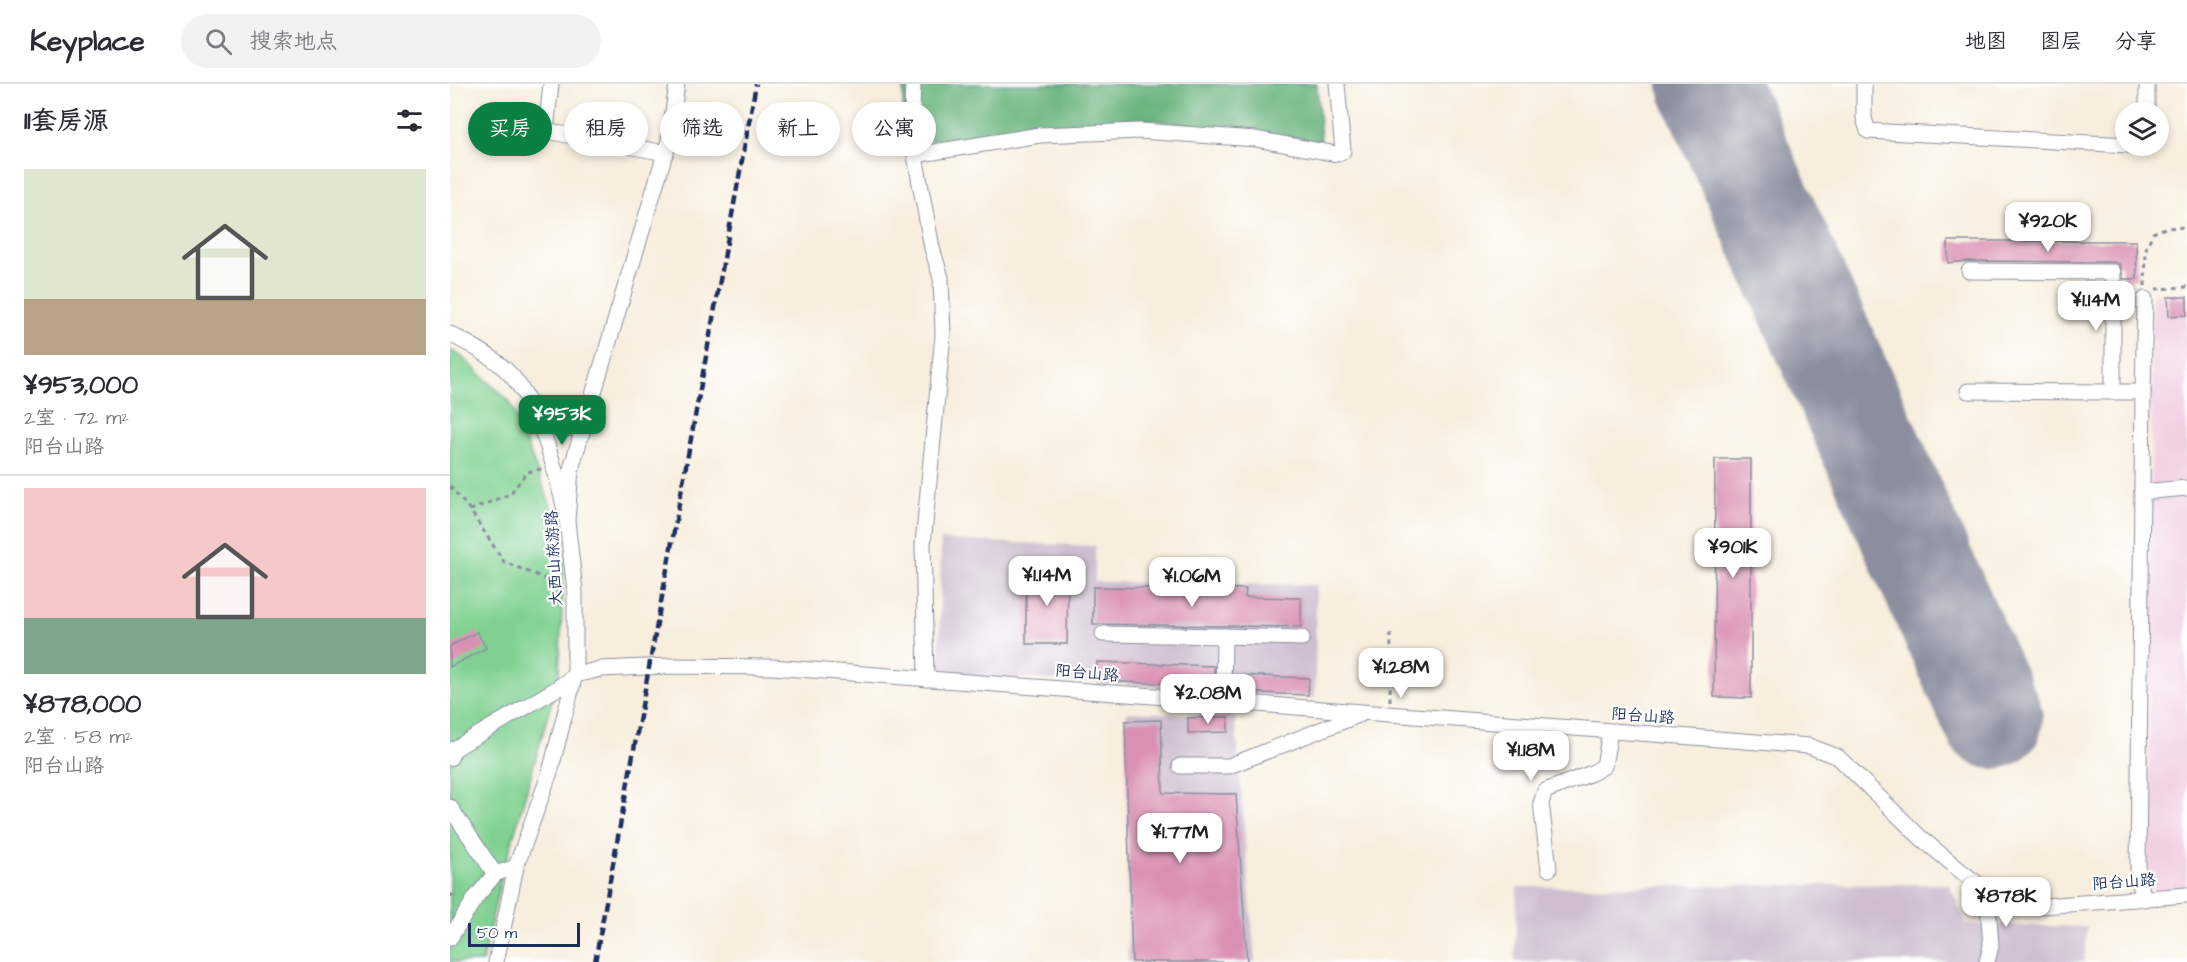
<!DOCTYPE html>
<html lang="zh">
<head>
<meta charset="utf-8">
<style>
  body { margin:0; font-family:"Architects Daughter","LXGW WenKai TC",sans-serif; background:#f2f2f3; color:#2b2b33; height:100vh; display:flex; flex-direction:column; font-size:22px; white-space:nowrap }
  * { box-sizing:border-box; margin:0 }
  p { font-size:20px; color:#7c7c81 }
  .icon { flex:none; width:33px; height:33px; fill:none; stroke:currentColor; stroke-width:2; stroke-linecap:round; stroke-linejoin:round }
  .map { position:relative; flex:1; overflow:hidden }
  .drawer { display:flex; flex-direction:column; background:#fff; width:450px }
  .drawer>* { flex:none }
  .banner { position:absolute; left:18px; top:18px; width:570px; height:54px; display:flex; gap:12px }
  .buttons { position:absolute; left:1665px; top:18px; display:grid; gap:12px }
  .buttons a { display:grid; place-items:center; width:54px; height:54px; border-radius:50%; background:#fff; box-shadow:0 3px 9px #0003; font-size:30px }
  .scale { position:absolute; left:18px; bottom:15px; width:112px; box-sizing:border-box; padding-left:6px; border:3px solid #1b2f5e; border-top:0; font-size:16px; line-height:21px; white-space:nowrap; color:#1b2f5e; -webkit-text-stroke:4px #fff; paint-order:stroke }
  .price { position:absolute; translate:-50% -51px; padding:0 14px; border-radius:12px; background:#fff; color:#222; font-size:20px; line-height:39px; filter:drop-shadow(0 2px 3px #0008) }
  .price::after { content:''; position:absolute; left:50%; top:36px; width:18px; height:14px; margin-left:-9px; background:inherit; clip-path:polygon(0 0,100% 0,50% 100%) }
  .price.on { background:#0b8043; color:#fff }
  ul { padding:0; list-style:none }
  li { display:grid; align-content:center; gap:12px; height:318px; padding:0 24px }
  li+li { border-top:2px solid #e1e1e2 }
  li span { display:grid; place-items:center; height:186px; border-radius:0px; color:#555 }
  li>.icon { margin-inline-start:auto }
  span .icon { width:108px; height:108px; fill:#fffc; stroke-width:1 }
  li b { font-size:26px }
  h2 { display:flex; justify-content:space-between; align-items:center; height:72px; padding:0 24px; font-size:26px }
  .pill { padding:0 21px; border-radius:27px; background:#fff; box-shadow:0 3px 9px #0003; font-size:21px; line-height:54px }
  .pill.on { background:#0b8043; color:#fff }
  header { display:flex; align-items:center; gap:36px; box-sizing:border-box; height:84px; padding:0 30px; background:#fff; border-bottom:2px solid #e1e1e2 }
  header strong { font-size:28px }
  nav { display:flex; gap:33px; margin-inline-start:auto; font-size:21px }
  .search { width:420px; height:54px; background:#f2f2f3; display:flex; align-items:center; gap:15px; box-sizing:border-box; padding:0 21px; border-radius:33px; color:#7c7c81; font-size:22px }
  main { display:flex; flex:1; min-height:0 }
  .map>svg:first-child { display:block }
  .built { fill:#f1d0e2 }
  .industrial { fill:#cebed0 }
  .green { fill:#80d191; stroke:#4e8078; stroke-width:1.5 }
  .forest { fill:#68b37b; stroke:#42716c; stroke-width:1.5 }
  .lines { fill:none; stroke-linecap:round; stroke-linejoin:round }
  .runway { stroke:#8a8e9e; stroke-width:100 }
  .building { fill:#da90b3 }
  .minor-casing { stroke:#8a8e9e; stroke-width:17 }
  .path { stroke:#8a8e9e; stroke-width:3; stroke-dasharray:4.5 4.5; stroke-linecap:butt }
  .minor { stroke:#fff; stroke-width:15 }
  .rail { stroke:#1b2f5e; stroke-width:4.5; stroke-dasharray:9 4.5; stroke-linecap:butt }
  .labels { text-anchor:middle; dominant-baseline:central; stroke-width:4.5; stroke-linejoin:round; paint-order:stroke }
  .street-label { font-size:16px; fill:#1b2f5e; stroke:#fff }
</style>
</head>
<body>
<header>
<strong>Keyplace</strong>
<div class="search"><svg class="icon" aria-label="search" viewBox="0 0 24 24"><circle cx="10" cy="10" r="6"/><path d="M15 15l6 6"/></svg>搜索地点</div>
<nav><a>地图</a><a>图层</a><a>分享</a></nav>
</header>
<main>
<section class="drawer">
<h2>11套房源<svg class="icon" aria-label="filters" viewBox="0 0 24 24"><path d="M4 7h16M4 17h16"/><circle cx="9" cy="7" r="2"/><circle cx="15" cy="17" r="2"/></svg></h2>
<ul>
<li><span style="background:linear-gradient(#dfe7d0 70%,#b9a48a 0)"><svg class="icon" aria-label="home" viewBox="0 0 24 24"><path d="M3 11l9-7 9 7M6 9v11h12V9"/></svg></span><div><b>¥953,000</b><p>2室 · 72 m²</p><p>阳台山路</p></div></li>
<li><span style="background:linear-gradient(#f6c9c9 70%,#7fa58c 0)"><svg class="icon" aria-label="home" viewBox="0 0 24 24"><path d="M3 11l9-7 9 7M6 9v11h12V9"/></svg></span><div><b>¥878,000</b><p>2室 · 58 m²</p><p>阳台山路</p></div></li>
</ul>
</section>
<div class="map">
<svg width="1737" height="878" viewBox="0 0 1737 878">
  <rect width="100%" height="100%" fill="#fff"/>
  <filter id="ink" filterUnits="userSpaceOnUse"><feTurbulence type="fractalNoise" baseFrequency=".0167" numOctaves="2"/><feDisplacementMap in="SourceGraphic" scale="12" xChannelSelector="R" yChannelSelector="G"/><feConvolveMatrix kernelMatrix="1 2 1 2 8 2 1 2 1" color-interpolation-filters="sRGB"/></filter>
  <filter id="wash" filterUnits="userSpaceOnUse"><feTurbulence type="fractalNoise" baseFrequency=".008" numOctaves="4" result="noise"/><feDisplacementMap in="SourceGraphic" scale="24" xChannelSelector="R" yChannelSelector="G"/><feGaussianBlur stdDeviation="1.35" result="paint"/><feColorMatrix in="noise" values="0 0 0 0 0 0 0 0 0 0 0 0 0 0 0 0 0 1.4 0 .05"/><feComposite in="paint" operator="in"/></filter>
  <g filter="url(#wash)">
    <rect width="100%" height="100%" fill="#f8eedd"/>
    <path class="built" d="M 1737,208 L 1737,804 L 1705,807 L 1698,779 L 1702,209 Z"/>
    <g class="industrial">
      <path d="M 491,456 L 645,462 L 645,498 L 866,501 L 865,614 L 767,609 L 645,598 L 489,590 Z"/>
      <path d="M 676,628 L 785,632 L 805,878 L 678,878 Z"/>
      <path d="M 1499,800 L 1517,840 L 1637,843 L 1634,878 L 1065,878 L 1067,803 Z"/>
    </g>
    <path class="green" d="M 0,266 L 11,272 L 60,318 L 115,458 L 109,592 L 49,804 L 32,878 L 0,878 Z"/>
    <path class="forest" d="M 453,0 L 867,0 L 871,57 L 698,36 L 454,59 Z"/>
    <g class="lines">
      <path class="runway" d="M 1258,0 L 1543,635"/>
    </g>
    <g id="blocks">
      <g class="building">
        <path d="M 1498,157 L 1686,157 L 1687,195 L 1673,195 L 1671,183 L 1669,180 L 1663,178 L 1519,177 L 1498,179 Z"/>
        <path d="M 1718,213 L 1737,213 L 1737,231 L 1719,232 Z"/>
        <path d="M 1265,375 L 1301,375 L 1301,614 L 1264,613 Z"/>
        <path d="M 576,486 L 618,487 L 617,560 L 576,560 Z"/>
        <path d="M 643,503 L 796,505 L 795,513 L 851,514 L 851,543 L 643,540 Z"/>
        <path d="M 27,548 L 36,564 L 0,583 L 0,562 Z"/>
        <path d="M 647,578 L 764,582 L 764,601 L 647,597 Z"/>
        <path d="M 783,591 L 859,594 L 858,611 L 783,608 Z"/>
        <path d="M 778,633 L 778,648 L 738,649 L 738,634 Z"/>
        <path d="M 711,636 L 713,709 L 786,710 L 797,878 L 682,878 L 675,637 Z"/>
      </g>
    </g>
  </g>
  <g filter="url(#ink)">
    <use href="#blocks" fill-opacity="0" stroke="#8a8e9e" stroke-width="1.5"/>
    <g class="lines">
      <g class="minor-casing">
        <g id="minor">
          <path d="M 101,0 L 96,47 L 216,69"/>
          <path d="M 463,0 L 461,50 L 482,164 L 491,194 L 493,251 L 473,460 L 476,595"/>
          <path d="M 1414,0 L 1414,34 L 1418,47 L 1697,62"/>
          <path d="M 1697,0 L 1697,28"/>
          <path d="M 465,71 L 590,51 L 690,47 L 806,55 L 887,70 L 893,67 L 887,0"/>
          <path d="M 0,250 C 19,260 39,270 55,285 C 87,314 104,380 114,422"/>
          <path d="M 1518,307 L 1663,308 L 1663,188 L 1519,187"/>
          <path d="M 1663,308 L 1693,308 L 1695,215"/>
          <path d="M 1693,308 L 1688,785 L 1690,800 L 1694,815"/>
          <path d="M 88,336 C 105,344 118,349 136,339"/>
          <path d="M 1692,408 L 1737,404"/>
          <path d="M 653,550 L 774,552 L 773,618"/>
          <path d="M 774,552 L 852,554"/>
          <path d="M 0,674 L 4,665 L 106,605 L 125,591 L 151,585 L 219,582 L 322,583 L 1359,662 L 1388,673 L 1471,754 L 1512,788 L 1537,807 L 1560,817 L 1593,822 L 1737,811"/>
          <path d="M 730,682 L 779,682 L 911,630"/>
          <path d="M 0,723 L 45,790"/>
          <path d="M 1099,785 L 1091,719 L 1095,707 L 1142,689 L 1154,682 L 1160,648"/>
          <path d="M 1537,807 L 1541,862 L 1537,878"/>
          <path d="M 0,854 L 26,813 L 45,790 L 66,783"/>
          <path d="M 46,878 L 66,783 L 100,688 L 125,591 L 125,507 L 117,437 L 121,385 L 219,56 L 227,0"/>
        </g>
      </g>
      <g class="path">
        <path d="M 1695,202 L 1696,164 L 1703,149 L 1715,144 L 1737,143"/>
        <path d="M 1706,205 L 1737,203"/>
        <path d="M 0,402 L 20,426 L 54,478 L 111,501"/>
        <path d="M 20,426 L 60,410 L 77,388 L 91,385"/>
        <path d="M 940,617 L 941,548"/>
        <path d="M 0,811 L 9,811"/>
      </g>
      <use href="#minor" class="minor"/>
      <path class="rail" d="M 145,878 L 306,0"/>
    </g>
  </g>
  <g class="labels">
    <g class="street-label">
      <text transform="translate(104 474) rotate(-93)">大西山旅游路</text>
      <text transform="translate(637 589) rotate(5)">阳台山路</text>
      <text transform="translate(1193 632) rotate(4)">阳台山路</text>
      <text transform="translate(1674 798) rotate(-4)">阳台山路</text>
    </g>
  </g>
</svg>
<div class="buttons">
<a><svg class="icon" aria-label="layers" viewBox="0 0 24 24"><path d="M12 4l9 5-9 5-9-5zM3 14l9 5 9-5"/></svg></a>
</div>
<div class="scale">50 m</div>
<b class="price" style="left:1598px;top:169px">¥920K</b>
<b class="price" style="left:1646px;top:248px">¥1.14M</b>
<b class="price on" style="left:112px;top:362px">¥953K</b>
<b class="price" style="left:1283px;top:495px">¥901K</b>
<b class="price" style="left:597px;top:523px">¥1.14M</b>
<b class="price" style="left:742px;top:524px">¥1.06M</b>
<b class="price" style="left:951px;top:615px">¥1.28M</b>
<b class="price" style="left:758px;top:641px">¥2.08M</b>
<b class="price" style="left:1081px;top:698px">¥1.18M</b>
<b class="price" style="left:730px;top:780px">¥1.77M</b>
<b class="price" style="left:1556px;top:844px">¥878K</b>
<div class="banner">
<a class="pill on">买房</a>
<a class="pill">租房</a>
<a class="pill">筛选</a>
<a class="pill">新上</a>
<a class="pill">公寓</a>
</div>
</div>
</main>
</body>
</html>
